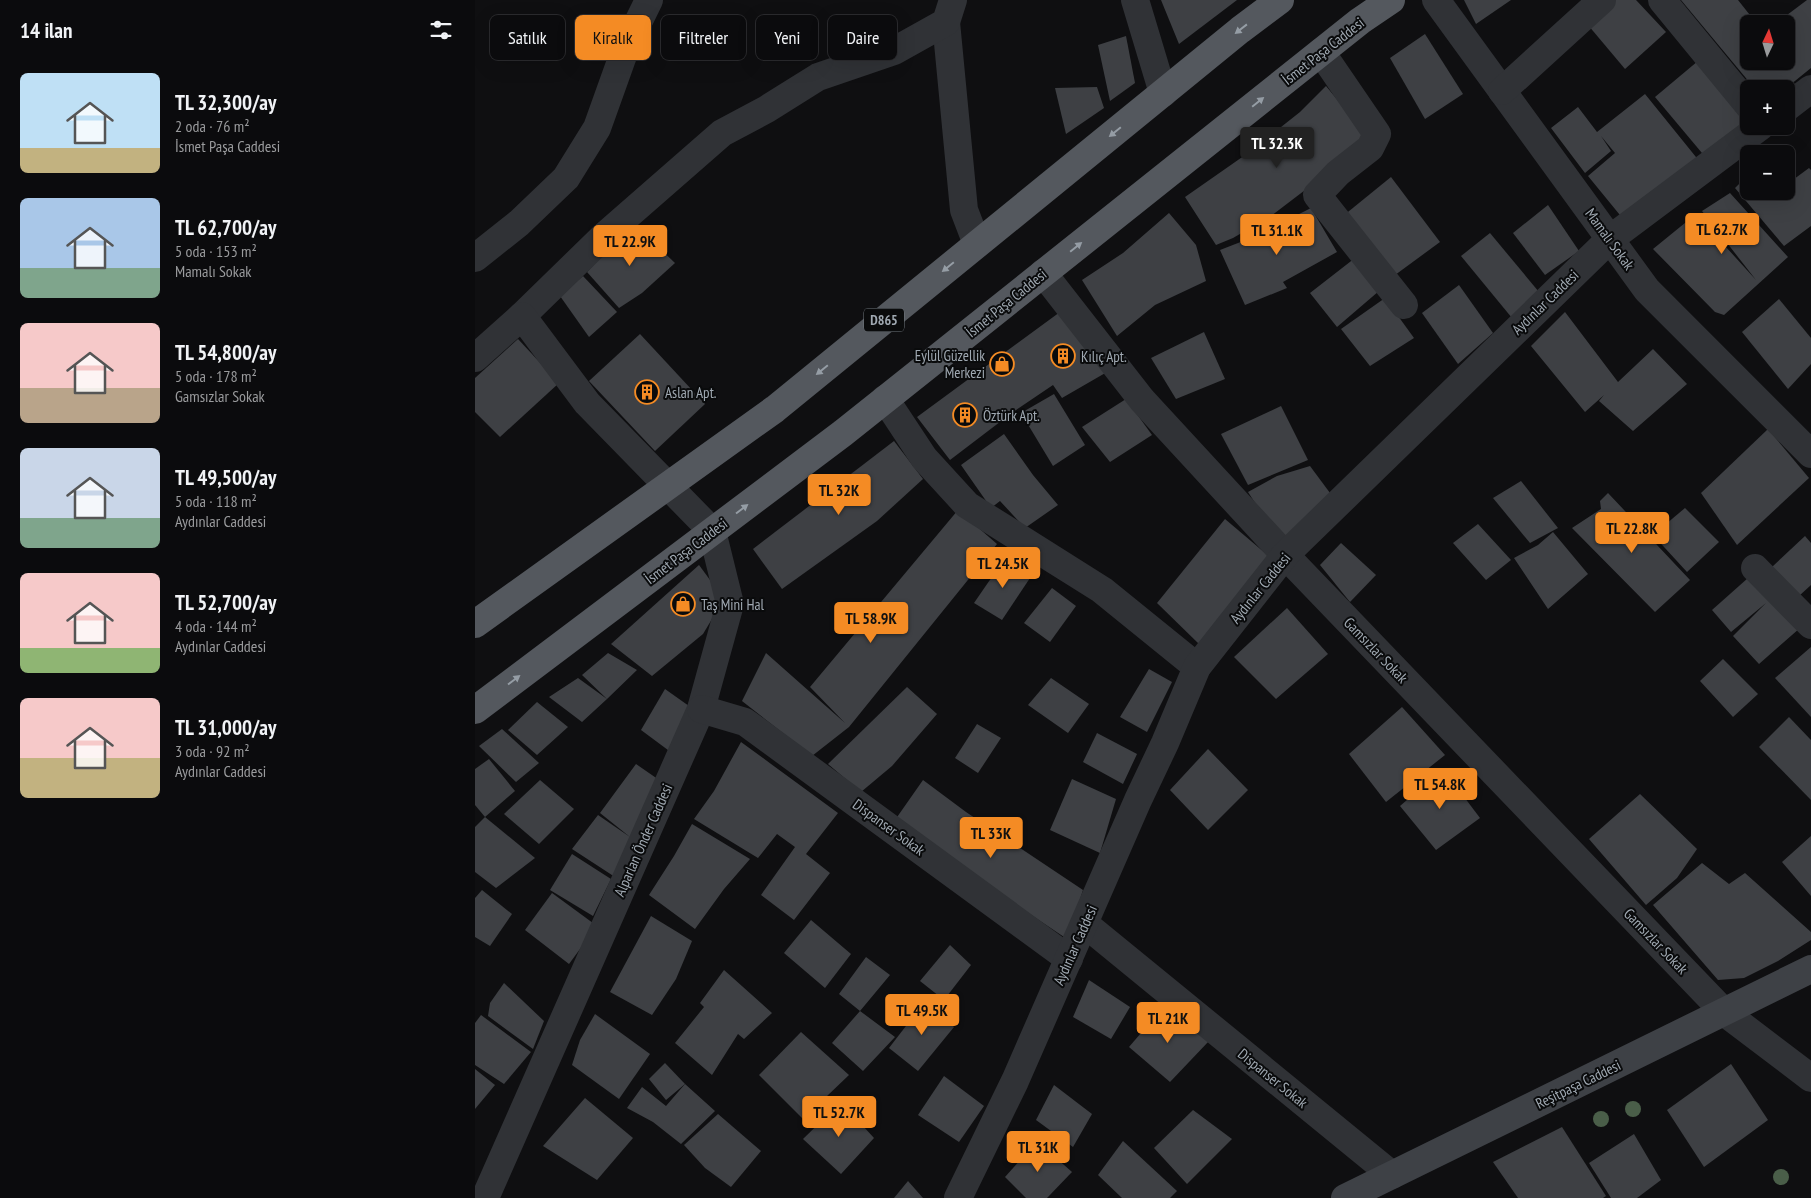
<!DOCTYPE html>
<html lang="tr">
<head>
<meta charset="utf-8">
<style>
  body { margin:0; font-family:"PT Sans Narrow",sans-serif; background:#141416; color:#f1f3f6; height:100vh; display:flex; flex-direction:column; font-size:19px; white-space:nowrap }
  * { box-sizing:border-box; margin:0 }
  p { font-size:16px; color:#9a9b9d }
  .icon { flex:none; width:28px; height:28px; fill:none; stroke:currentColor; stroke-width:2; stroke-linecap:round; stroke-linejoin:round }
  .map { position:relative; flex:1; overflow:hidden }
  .details { display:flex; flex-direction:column; background:#0b0b0d; width:475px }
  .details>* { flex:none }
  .banner { position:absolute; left:15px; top:15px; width:475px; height:45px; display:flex; gap:10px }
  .needle { width:32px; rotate:4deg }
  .controls { position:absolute; left:1265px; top:15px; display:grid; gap:10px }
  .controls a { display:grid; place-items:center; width:55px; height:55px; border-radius:8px; background:#0b0b0d; box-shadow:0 5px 20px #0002,0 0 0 1px #2b2b2e; font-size:25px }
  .price { position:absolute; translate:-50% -42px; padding:0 11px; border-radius:5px; background:#f48b24; color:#111; font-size:16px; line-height:32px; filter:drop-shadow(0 1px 2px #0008) }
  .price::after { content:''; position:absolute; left:50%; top:30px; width:15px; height:11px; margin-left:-8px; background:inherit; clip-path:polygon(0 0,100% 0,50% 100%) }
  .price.current { background:#222; color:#fff }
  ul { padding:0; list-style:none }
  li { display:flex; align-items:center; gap:15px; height:125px; padding:0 20px }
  li span { display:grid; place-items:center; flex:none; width:140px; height:100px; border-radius:8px; color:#555 }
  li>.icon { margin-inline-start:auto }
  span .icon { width:60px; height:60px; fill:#fffc; stroke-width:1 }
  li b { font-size:21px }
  h2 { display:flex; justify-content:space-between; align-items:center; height:60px; padding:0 20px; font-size:21px }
  .pill { padding:0 18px; border-radius:8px; background:#0b0b0d; box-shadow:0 5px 20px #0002,0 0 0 1px #2b2b2e; font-size:18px; line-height:45px }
  .pill.current { background:#f48b24; color:#111 }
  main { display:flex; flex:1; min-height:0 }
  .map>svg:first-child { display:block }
  .building { fill:#3e4044 }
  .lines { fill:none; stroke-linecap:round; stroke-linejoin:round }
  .minor { stroke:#303236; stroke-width:28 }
  .secondary { stroke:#3e4146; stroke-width:28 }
  .trunk { stroke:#54585e; stroke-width:28 }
  .tree { fill:#4a5e49 }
  .oneway { fill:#959da5 }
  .labels { text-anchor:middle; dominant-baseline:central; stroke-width:4; stroke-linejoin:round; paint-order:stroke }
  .shield { fill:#0a0b0c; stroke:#737a80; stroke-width:1 }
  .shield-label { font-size:14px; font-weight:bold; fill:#a0a9b2 }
  .street-label { font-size:15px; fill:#a0a9b2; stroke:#0a0b0c }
  .poi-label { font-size:15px; fill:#a0a9b2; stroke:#0a0b0c; text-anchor:start }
</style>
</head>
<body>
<main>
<section class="details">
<h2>14 ilan<svg class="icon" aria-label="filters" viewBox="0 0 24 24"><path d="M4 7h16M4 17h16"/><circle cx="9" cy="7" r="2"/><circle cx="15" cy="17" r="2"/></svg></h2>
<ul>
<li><span style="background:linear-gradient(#bfe0f5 75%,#c2b280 0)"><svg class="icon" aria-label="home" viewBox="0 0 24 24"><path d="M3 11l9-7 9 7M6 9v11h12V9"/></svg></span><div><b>TL 32,300/ay</b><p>2 oda · 76 m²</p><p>İsmet Paşa Caddesi</p></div></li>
<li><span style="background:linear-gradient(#a9c7e8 70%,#7fa58c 0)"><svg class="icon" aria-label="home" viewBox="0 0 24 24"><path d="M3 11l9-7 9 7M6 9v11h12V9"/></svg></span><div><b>TL 62,700/ay</b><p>5 oda · 153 m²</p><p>Mamalı Sokak</p></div></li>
<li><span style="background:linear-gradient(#f6c9c9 65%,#b9a48a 0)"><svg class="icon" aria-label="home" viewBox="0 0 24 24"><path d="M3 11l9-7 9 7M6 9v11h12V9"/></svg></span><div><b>TL 54,800/ay</b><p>5 oda · 178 m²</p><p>Gamsızlar Sokak</p></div></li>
<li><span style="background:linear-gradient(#c9d6e8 70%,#7fa58c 0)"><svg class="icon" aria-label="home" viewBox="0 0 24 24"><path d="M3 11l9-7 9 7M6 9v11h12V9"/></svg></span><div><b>TL 49,500/ay</b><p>5 oda · 118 m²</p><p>Aydınlar Caddesi</p></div></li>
<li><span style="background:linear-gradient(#f6c9c9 75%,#8fb573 0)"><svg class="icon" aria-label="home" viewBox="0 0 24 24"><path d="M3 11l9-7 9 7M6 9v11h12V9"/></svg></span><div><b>TL 52,700/ay</b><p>4 oda · 144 m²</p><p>Aydınlar Caddesi</p></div></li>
<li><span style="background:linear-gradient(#f6c9c9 60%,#c2b280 0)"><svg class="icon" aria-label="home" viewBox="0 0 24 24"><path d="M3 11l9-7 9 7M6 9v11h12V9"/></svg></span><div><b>TL 31,000/ay</b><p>3 oda · 92 m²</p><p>Aydınlar Caddesi</p></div></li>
</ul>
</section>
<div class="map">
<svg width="1336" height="1198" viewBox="0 0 1336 1198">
  <rect width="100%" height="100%" fill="#0f0f11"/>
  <g class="building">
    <path d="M 686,0 L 762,0 L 704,44 Z"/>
    <path d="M 989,0 L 1036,0 L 1001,24 Z"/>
    <path d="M 1141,0 L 1161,0 L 1191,32 L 1150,69 L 1113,25 Z"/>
    <path d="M 1206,0 L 1263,0 L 1282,24 L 1274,24 L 1274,61 L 1311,61 L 1311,24 L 1300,24 L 1332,0 L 1336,0 L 1336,68 L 1310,89 L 1280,89 Z"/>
    <path d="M 950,34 L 988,94 L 950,119 L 915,58 Z"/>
    <path d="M 651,36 L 660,83 L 635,101 L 623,45 Z"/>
    <path d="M 1223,61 L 1274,122 L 1232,159 L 1180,97 Z"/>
    <path d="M 851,86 L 893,137 L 838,184 L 796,216 L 758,238 L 741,245 L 710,197 L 773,153 L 825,112 Z"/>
    <path d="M 622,87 L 629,108 L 591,134 L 580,88 Z"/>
    <path d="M 1170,94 L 1225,162 L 1149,220 L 1113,176 L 1140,153 L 1126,136 L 1136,151 L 1110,173 L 1076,128 L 1103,107 L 1122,132 Z"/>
    <path d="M 1334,168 L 1336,170 L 1336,226 L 1309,246 L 1260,188 L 1274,174 L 1274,191 L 1311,191 L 1311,185 Z"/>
    <path d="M 916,177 L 965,242 L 916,278 L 868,216 Z"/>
    <path d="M 1255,193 L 1313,257 L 1249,315 L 1240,312 L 1178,249 L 1221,214 L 1281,280 L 1227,211 Z"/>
    <path d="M 1073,205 L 1104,251 L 1070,275 L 1038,233 Z"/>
    <path d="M 836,208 L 862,252 L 808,282 L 812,288 L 770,305 L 745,250 L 781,236 Z"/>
    <path d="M 694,213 L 721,245 L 731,281 L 680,305 L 642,336 L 607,280 L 648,253 Z"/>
    <path d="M 158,223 L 200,263 L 167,293 L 144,308 L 112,272 Z"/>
    <path d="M 1015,233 L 1064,292 L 1037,318 L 986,256 Z"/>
    <path d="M 880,258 L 904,291 L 862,327 L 835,293 Z"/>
    <path d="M 108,276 L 142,312 L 114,337 L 85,296 Z"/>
    <path d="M 984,285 L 1018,333 L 983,364 L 947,313 Z"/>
    <path d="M 910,298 L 939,338 L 895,366 L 866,329 Z"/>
    <path d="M 1304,299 L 1336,338 L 1336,364 L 1313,389 L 1267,332 Z"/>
    <path d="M 585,312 L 632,372 L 587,398 L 578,385 L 538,412 L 475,460 L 442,417 Z"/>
    <path d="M 1090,312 L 1143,382 L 1178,349 L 1212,384 L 1158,431 L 1124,401 L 1129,395 L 1110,412 L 1056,346 Z"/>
    <path d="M 729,332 L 750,379 L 701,399 L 676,358 Z"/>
    <path d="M 165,334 L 230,404 L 180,451 L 114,381 Z"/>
    <path d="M 43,339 L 84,383 L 25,437 L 0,412 L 0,378 Z"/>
    <path d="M 579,394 L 610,445 L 578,466 L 546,413 Z"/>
    <path d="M 651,399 L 677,435 L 635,462 L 607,427 Z"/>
    <path d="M 806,406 L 833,460 L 773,485 L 746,434 Z"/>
    <path d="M 1293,429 L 1334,478 L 1262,545 L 1226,493 Z"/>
    <path d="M 529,434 L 558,475 L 583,505 L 550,528 L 525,501 L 516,508 L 486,465 Z"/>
    <path d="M 419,441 L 448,479 L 402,521 L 307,589 L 278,549 Z"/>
    <path d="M 835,466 L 858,497 L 813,541 L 789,517 L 773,492 L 802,476 Z"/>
    <path d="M 1046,481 L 1083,528 L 1055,543 L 1018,498 Z"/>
    <path d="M 1133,493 L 1215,580 L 1180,612 L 1097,528 L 1126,509 L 1125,501 Z"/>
    <path d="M 1210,508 L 1244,542 L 1212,572 L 1178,535 Z"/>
    <path d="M 483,510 L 522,544 L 374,727 L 337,756 L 267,701 L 291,653 L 370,723 L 335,687 Z"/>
    <path d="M 750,519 L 796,558 L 724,644 L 682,603 Z"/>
    <path d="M 1003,524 L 1036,560 L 1011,580 L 978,543 Z"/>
    <path d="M 1078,532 L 1113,574 L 1073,609 L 1039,558 L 1063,545 Z"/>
    <path d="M 1330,536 L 1336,543 L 1336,585 L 1324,596 L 1297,567 Z"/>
    <path d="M 866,543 L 901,575 L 875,602 L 845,565 Z"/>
    <path d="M 530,558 L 557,575 L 527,620 L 499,603 Z"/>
    <path d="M 224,565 L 249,599 L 228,634 L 177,676 L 136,644 Z"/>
    <path d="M 1273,578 L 1325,628 L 1284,664 L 1258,636 L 1291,603 L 1256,632 L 1237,610 Z"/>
    <path d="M 577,588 L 601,606 L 575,642 L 549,623 Z"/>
    <path d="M 812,608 L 853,654 L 801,699 L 759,657 Z"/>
    <path d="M 1336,647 L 1336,717 L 1300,678 Z"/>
    <path d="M 133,653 L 162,670 L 132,699 L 107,722 L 74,697 L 103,678 L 132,699 L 107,675 Z"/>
    <path d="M 1248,659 L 1283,694 L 1258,717 L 1225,681 Z"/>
    <path d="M 674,669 L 697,682 L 672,732 L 645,717 Z"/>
    <path d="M 576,678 L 614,704 L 593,733 L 553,705 Z"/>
    <path d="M 432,687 L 462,714 L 417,766 L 386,792 L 353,764 Z"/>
    <path d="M 190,689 L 214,706 L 197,753 L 166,730 Z"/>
    <path d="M 62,702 L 93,727 L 62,755 L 33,730 Z"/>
    <path d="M 927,707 L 970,755 L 911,802 L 874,754 Z"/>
    <path d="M 1314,717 L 1336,740 L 1336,800 L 1284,747 Z"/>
    <path d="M 502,724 L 526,738 L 503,773 L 480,758 Z"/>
    <path d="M 27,729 L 64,763 L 41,782 L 4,746 Z"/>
    <path d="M 622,733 L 662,754 L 648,784 L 608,762 Z"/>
    <path d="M 266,742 L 363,813 L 331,854 L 355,873 L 319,920 L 286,895 L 320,847 L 302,834 L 283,858 L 219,819 L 239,791 Z"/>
    <path d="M 733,749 L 773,790 L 733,830 L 695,790 Z"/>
    <path d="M 14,759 L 40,791 L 10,817 L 0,805 L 0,769 Z"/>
    <path d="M 161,764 L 187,782 L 140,877 L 97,849 L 123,815 L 155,837 L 125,813 Z"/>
    <path d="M 968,769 L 1005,818 L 961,850 L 925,806 Z"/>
    <path d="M 597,779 L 641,799 L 625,853 L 575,830 Z"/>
    <path d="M 65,780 L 99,809 L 64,844 L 29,814 Z"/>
    <path d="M 448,780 L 491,812 L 608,890 L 592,939 L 459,850 L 420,820 Z"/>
    <path d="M 1165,794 L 1222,849 L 1202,878 L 1171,905 L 1114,839 Z"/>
    <path d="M 10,817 L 60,858 L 21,888 L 0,872 L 0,827 Z"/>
    <path d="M 217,824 L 275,859 L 249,889 L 220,929 L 174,895 L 199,856 Z"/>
    <path d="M 1336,836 L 1336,896 L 1307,862 Z"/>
    <path d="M 97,854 L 136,879 L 118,916 L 75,890 Z"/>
    <path d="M 1227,863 L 1254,884 L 1270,873 L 1336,932 L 1336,940 L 1303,961 L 1269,978 L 1243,980 L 1178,905 Z"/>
    <path d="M 7,890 L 37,914 L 15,946 L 0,937 L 0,898 Z"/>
    <path d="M 77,893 L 122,926 L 94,964 L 50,930 Z"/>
    <path d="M 176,916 L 217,941 L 201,979 L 177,1015 L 135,992 Z"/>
    <path d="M 336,920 L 376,954 L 350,988 L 309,953 Z"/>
    <path d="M 475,945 L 496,965 L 469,1000 L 445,981 Z"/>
    <path d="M 391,957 L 415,975 L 385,1011 L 420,1037 L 388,1071 L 357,1043 L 385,1011 L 364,994 Z"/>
    <path d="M 249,970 L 297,1013 L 269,1039 L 263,1034 L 237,1075 L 200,1043 L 229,1007 L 225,1003 Z"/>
    <path d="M 614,980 L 655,1007 L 636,1039 L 598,1017 Z"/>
    <path d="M 29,983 L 69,1021 L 58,1049 L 13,1016 L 15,1003 Z"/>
    <path d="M 451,1000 L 479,1027 L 443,1071 L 414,1048 Z"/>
    <path d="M 690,1005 L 734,1041 L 695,1082 L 654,1047 Z"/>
    <path d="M 120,1014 L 175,1054 L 144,1099 L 97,1065 L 105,1040 Z"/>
    <path d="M 6,1015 L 56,1052 L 29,1084 L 0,1065 L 0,1023 Z"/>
    <path d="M 326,1032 L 374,1075 L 328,1119 L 284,1075 Z"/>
    <path d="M 190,1063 L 210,1084 L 191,1100 L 174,1079 Z"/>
    <path d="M 1256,1064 L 1293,1120 L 1229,1167 L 1192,1110 Z"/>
    <path d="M 0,1069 L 20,1085 L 0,1109 Z"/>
    <path d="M 469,1076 L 509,1106 L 484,1142 L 443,1115 Z"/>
    <path d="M 210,1084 L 240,1111 L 206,1144 L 178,1122 L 152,1108 L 167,1087 L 191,1106 Z"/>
    <path d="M 579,1085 L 617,1114 L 598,1147 L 561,1120 Z"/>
    <path d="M 110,1098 L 158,1138 L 122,1180 L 68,1146 Z"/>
    <path d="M 366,1102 L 399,1138 L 366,1174 L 328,1139 Z"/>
    <path d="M 718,1110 L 757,1139 L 712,1184 L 679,1148 Z"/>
    <path d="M 243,1114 L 286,1151 L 256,1187 L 230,1168 L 209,1145 Z"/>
    <path d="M 1087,1127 L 1131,1196 L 1128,1198 L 1043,1198 L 1018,1162 Z"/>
    <path d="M 1159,1134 L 1186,1180 L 1162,1198 L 1136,1198 L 1114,1163 Z"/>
    <path d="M 562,1141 L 597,1172 L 572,1198 L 551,1198 L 530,1177 Z"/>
    <path d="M 648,1141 L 702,1191 L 695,1198 L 647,1198 L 623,1175 Z"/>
    <path d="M 433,1181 L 448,1198 L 419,1198 Z"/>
  </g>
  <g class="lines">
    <g class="minor">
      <path d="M 660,0 L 688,93"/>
      <path d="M 961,0 L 1172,290 L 1336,454"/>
      <path d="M 1187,0 L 1274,106"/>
      <path d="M 471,22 L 489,210 L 502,244"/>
      <path d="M 846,52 L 902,134 L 895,148 L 863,173 L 842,195 L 929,305"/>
      <path d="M 1027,91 L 1127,0"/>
      <path d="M 1311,108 L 1336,89"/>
      <path d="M 0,258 L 44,223 L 91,178 L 122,128 L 151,47 L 174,0"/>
      <path d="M 568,273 L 667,400 L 810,555 L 1249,1012 L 1336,1078"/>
      <path d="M 47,316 L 128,237 L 247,133 L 292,109 L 343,77 L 419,51 L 471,22 L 478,0"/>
      <path d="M 0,358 L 47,316 L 112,403 L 237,531 L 255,604 L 226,709 L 10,1198"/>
      <path d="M 410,399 L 449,458 L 492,505 L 627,590 L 722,667"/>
      <path d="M 1280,568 L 1336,625"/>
      <path d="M 226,709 L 270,722 L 594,959"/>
      <path d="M 610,924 L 917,1175"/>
      <path d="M 483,1198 L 540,1081 L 663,800 L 690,743 L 722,667 L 810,555 L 1135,239 L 1286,126"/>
    </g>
    <path class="secondary" d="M 870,1198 L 1336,969"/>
    <g class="trunk">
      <path d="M 0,624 L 300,409 L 765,30 L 805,0"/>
      <path d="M 0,710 L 368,433 L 885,21 L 916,0"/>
    </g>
  </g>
  <g class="tree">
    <circle cx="1158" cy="1109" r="8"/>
    <circle cx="1126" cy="1119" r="8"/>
    <circle cx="1306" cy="1177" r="8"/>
  </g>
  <defs><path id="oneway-solid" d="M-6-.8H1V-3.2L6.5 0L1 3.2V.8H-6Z" transform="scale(1.25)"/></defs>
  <g class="oneway">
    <use href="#oneway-solid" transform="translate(766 29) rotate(142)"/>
    <use href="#oneway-solid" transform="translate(783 102) rotate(-39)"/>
    <use href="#oneway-solid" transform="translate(640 132) rotate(141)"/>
    <use href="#oneway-solid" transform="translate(601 247) rotate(-39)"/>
    <use href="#oneway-solid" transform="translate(473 267) rotate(141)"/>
    <use href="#oneway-solid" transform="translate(347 370) rotate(141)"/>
    <use href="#oneway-solid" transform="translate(267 509) rotate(-37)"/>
    <use href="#oneway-solid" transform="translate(39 680) rotate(-37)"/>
  </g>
  <defs>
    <g id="building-ring" transform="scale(1.25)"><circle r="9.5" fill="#0a0b0c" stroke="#f48b24" stroke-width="1.5"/><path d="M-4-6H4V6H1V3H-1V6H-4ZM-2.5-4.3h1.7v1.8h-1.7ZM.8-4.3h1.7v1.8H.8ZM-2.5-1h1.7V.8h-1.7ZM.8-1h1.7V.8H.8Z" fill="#f48b24"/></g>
    <g id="shop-ring" transform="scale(1.25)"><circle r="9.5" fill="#0a0b0c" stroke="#f48b24" stroke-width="1.5"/><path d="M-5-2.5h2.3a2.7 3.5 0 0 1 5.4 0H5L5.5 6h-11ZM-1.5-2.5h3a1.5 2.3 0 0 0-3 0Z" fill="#f48b24"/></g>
  </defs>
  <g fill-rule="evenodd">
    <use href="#building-ring" x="588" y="356"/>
    <use href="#shop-ring" x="527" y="364"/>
    <use href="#building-ring" x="172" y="392"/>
    <use href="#building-ring" x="490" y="415"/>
    <use href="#shop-ring" x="208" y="604"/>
  </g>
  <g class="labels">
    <rect class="shield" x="389" y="308.5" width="40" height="23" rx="4"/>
    <g class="shield-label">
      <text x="409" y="320">D865</text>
    </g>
    <g class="street-label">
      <text transform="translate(848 51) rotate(-38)">İsmet Paşa Caddesi</text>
      <text transform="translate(1135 239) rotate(54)">Mamalı Sokak</text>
      <text transform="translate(1070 302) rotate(-44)">Aydınlar Caddesi</text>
      <text transform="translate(531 303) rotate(-39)">İsmet Paşa Caddesi</text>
      <text transform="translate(211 551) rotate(-37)">İsmet Paşa Caddesi</text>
      <text transform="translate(785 588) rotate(-51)">Aydınlar Caddesi</text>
      <text transform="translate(901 650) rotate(46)">Gamsızlar Sokak</text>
      <text transform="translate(414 827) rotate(36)">Dispanser Sokak</text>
      <text transform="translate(168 840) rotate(-66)">Alparlan Önder Caddesi</text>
      <text transform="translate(1181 941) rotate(46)">Gamsızlar Sokak</text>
      <text transform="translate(600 945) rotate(-66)">Aydınlar Caddesi</text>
      <text transform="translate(798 1078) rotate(39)">Dispanser Sokak</text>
      <text transform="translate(1103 1084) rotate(-26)">Reşitpaşa Caddesi</text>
    </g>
    <g class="poi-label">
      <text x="510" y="355" text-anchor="end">Eylül Güzellik<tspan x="510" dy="17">Merkezi</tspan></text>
      <text x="606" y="356">Kılıç Apt.</text>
      <text x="190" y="392">Aslan Apt.</text>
      <text x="508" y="415">Öztürk Apt.</text>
      <text x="226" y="604">Taş Mini Hal</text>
    </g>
  </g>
</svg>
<div class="controls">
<a><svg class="needle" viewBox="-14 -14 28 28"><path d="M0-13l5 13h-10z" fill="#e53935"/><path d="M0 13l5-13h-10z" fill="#9a9b9d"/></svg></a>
<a>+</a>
<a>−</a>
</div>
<b class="price current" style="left:802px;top:169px">TL 32.3K</b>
<b class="price" style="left:1247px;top:255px">TL 62.7K</b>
<b class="price" style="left:802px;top:256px">TL 31.1K</b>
<b class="price" style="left:155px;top:267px">TL 22.9K</b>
<b class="price" style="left:364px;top:516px">TL 32K</b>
<b class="price" style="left:1157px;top:554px">TL 22.8K</b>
<b class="price" style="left:528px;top:589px">TL 24.5K</b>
<b class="price" style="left:396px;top:644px">TL 58.9K</b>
<b class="price" style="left:965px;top:810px">TL 54.8K</b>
<b class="price" style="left:516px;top:859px">TL 33K</b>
<b class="price" style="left:447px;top:1036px">TL 49.5K</b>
<b class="price" style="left:693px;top:1044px">TL 21K</b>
<b class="price" style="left:364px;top:1138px">TL 52.7K</b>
<b class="price" style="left:563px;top:1173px">TL 31K</b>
<div class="banner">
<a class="pill">Satılık</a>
<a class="pill current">Kiralık</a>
<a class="pill">Filtreler</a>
<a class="pill">Yeni</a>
<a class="pill">Daire</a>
</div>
</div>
</main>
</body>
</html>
